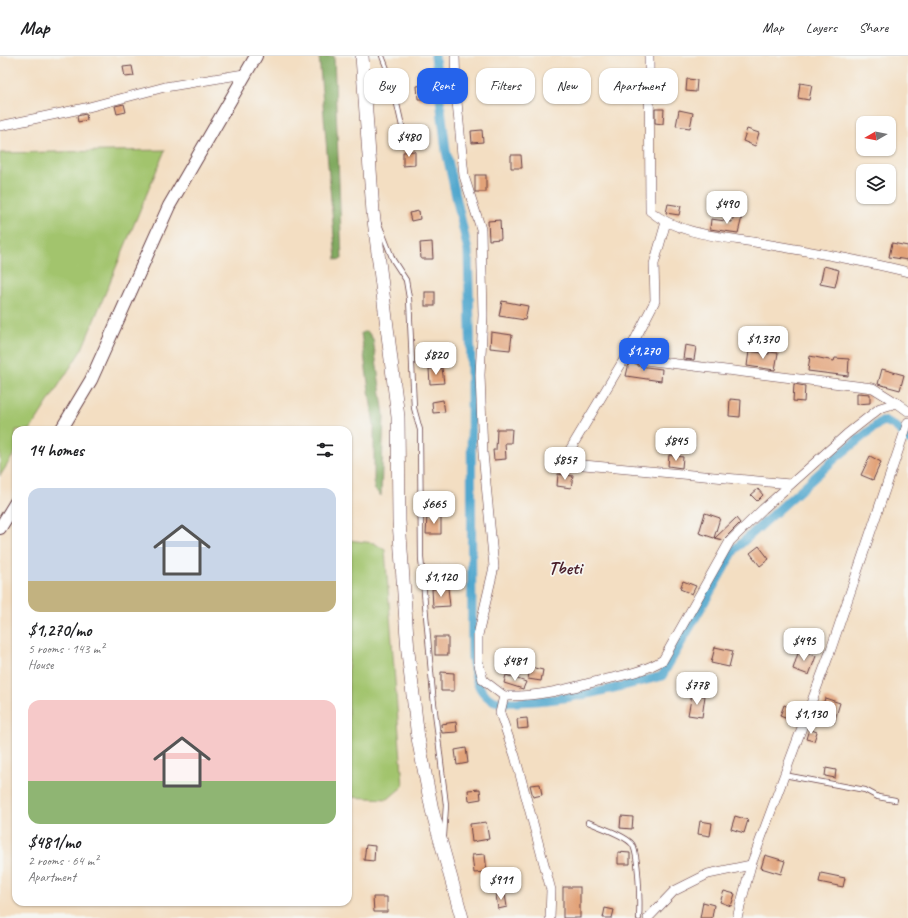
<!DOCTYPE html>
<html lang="en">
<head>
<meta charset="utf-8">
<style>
  body { margin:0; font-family:Caveat,sans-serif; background:#f2f2f2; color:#202124; height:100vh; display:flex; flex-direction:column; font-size:15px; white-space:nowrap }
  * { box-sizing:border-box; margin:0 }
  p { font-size:13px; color:#757577 }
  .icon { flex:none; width:22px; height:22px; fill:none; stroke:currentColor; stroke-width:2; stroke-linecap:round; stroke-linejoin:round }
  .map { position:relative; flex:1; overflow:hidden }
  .sheet { position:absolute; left:12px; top:370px; width:340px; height:480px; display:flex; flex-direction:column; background:#fff; border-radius:12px; box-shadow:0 1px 3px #0004 }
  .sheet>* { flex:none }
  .banner { position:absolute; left:364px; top:12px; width:380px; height:36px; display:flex; gap:8px }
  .needle { width:26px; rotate:261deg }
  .tools { position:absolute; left:856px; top:60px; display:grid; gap:8px }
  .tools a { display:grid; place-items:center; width:40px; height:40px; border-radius:8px; background:#fff; box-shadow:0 1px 3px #0004; font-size:20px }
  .price { position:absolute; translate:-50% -34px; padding:0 9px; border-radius:8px; background:#fff; color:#222; font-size:13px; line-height:26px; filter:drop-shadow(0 1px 2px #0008) }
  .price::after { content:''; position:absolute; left:50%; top:24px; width:12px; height:9px; margin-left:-6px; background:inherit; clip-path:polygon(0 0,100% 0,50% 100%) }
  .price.selected { background:#2563eb; color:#fff }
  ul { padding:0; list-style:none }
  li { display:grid; align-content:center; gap:8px; height:212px; padding:0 16px }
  li span { display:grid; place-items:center; height:124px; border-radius:12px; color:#555 }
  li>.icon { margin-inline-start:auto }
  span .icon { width:72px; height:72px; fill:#fffc; stroke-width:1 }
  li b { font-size:17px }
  h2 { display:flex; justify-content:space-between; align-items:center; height:48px; padding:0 16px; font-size:17px }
  .tag { padding:0 14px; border-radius:12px; background:#fff; box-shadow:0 1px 3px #0004; font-size:14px; line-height:36px }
  .tag.selected { background:#2563eb; color:#fff }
  header { display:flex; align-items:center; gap:24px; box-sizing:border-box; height:56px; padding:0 20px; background:#fff; border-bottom:1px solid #e0e0e0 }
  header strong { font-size:19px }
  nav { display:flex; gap:22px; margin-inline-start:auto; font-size:14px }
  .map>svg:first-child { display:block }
  .green { fill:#a2c46d; stroke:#76724c }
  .forest { fill:#81aa60; stroke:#666446 }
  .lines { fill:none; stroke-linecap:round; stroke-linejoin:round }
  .canal { stroke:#51a7ce; stroke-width:9 }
  .building { fill:#e2a379 }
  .service-casing { stroke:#633c42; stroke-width:6 }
  .minor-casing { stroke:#633c42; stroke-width:10 }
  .tertiary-casing { stroke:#633c42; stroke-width:14 }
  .secondary-casing { stroke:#633c42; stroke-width:14 }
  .service { stroke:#fff; stroke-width:4.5 }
  .minor { stroke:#fff; stroke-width:9 }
  .tertiary { stroke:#fff; stroke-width:12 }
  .secondary { stroke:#fff; stroke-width:13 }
  .labels { text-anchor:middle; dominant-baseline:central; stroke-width:3.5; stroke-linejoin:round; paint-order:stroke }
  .quarter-label { font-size:19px; font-weight:bold; fill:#4a1f2b; stroke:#f6f6f2 }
</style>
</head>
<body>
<header>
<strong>Map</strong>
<nav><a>Map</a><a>Layers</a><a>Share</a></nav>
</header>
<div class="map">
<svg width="908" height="862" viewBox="0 0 908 862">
  <rect width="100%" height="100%" fill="#f6f6f2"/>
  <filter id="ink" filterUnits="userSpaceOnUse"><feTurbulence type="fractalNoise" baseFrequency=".025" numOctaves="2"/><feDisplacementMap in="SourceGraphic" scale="8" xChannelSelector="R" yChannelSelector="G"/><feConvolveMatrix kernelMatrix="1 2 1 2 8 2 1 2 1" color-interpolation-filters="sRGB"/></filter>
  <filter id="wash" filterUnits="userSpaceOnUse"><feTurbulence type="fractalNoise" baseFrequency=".012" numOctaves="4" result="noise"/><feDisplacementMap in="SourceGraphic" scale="16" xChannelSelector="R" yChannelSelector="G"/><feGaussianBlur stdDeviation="0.9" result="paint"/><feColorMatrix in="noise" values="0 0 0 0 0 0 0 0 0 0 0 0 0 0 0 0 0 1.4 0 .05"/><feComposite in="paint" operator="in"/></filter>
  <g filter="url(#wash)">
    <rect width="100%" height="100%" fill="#f3dec2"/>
    <g class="green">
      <path d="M 165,94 L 82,293 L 30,374 L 16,374 L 16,395 L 0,420 L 0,97 Z"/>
      <path d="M 348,484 L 374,487 L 385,494 L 403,730 L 388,743 L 348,741 Z"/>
    </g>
    <g class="forest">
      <path d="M 319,0 L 334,0 L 342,203 L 336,204 Z"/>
      <path d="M 367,275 L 373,283 L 384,359 L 381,440 L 374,433 L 374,370 L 361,277 Z"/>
    </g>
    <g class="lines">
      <path class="canal" d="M 435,0 L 446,95 L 468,195 L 471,307 L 472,602 C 475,617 476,633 489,642 C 497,648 507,646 515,646 C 566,645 613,633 662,620 L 735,493 L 837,401 L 882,365 C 895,367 900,374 908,384"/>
    </g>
    <g id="blocks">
      <g class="building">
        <path d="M 132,10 L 134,20 L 125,21 L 123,11 Z"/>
        <path d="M 496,15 L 514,18 L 513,29 L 494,26 Z"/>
        <path d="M 687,23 L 697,24 L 696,36 L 686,35 Z"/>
        <path d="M 800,27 L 812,29 L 809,44 L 798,42 Z"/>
        <path d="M 424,29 L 425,43 L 418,43 L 417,30 Z"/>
        <path d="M 124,48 L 126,56 L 117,58 L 115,50 Z"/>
        <path d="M 655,53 L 664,53 L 663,68 L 655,67 Z"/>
        <path d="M 679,54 L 693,57 L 690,72 L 676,70 Z"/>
        <path d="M 86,58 L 87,64 L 78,66 L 77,60 Z"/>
        <path d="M 747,73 L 759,77 L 755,90 L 743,85 Z"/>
        <path d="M 482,74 L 483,86 L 472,87 L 471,75 Z"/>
        <path d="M 415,95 L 415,109 L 403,110 L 403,96 Z"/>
        <path d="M 511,99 L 521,99 L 522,112 L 511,112 Z"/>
        <rect x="475" y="119" width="11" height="17"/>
        <path d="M 668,148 L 681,150 L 679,159 L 666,157 Z"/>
        <path d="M 419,155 L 420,163 L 411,165 L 409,157 Z"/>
        <path d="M 734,159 L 742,161 L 738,177 L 710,173 L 711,163 L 732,166 Z"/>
        <path d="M 500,164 L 501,183 L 489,184 L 488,165 Z"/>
        <path d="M 432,186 L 433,203 L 421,203 L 420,187 Z"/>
        <path d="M 892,187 L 908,190 L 908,204 L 889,201 Z"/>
        <path d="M 824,210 L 839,214 L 835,231 L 820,228 Z"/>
        <rect x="425" y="236" width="10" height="14"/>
        <path d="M 502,245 L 528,250 L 525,264 L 499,260 Z"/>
        <path d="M 491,276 L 512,279 L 510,294 L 490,292 Z"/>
        <path d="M 685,289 L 696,291 L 694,304 L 683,303 Z"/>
        <path d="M 749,295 L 769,298 L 769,296 L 778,297 L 775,314 L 747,310 Z"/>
        <path d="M 810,300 L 834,305 L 835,302 L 849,303 L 848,320 L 808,315 Z"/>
        <path d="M 629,307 L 638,308 L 638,310 L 662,313 L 661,325 L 626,320 Z"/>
        <path d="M 442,312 L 444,327 L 430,328 L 429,313 Z"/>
        <path d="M 882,313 L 904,319 L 900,334 L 878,328 Z"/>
        <path d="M 794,328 L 805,330 L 804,346 L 793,345 Z"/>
        <path d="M 857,337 L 870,338 L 870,347 L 857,348 Z"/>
        <path d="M 730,343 L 741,344 L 740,361 L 729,360 Z"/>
        <path d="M 443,344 L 445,356 L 433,357 L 432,346 Z"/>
        <path d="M 497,373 L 512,373 L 511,387 L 505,387 L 506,403 L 494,404 L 493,394 L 496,394 Z"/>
        <path d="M 669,399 L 683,401 L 682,412 L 668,410 Z"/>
        <path d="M 870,400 L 881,406 L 873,424 L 861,419 Z"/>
        <path d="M 558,418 L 573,420 L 571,432 L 557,430 Z"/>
        <path d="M 758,433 L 763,439 L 757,445 L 751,439 Z"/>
        <path d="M 705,457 L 720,462 L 714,482 L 699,477 Z"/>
        <path d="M 427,459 L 441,459 L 441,478 L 426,478 Z"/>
        <path d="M 736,462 L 740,467 L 723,484 L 715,482 Z"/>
        <path d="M 759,490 L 769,503 L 760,510 L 750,497 Z"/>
        <path d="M 683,525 L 696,530 L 692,538 L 680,533 Z"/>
        <path d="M 448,532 L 450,550 L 433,551 L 432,533 Z"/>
        <rect x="435" y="581" width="13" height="18"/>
        <path d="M 715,591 L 733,595 L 729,611 L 711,607 Z"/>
        <path d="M 799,594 L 816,600 L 809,619 L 793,613 Z"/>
        <path d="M 530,611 L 543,614 L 541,625 L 528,623 Z"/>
        <path d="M 441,616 L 454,617 L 454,635 L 441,635 Z"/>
        <path d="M 506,619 L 526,626 L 523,633 L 504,627 Z"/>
        <path d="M 692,638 L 705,640 L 702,661 L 688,659 Z"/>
        <path d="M 825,642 L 840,647 L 834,667 L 819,662 Z"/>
        <path d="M 784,649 L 794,653 L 790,664 L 780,660 Z"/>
        <path d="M 527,662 L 528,672 L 518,673 L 517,663 Z"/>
        <path d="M 456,666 L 457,676 L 442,677 L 441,668 Z"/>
        <path d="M 809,673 L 817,676 L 814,685 L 806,683 Z"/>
        <path d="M 466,692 L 468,707 L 457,709 L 455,694 Z"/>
        <path d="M 826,712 L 836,714 L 835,722 L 825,720 Z"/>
        <path d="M 540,728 L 542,739 L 533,741 L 530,729 Z"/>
        <path d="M 480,733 L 481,743 L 469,745 L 468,734 Z"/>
        <path d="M 621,760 L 633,761 L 632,773 L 620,772 Z"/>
        <path d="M 735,760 L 748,764 L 744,777 L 731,773 Z"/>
        <path d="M 700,765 L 712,767 L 710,780 L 698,778 Z"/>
        <path d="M 486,766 L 489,783 L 472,786 L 470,768 Z"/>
        <path d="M 366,789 L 375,790 L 374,805 L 364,804 Z"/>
        <path d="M 618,796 L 630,797 L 630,808 L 618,808 Z"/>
        <path d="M 485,798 L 487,816 L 474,817 L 472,799 Z"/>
        <path d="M 765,799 L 785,805 L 781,818 L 761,812 Z"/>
        <path d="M 821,817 L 845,822 L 843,831 L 819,826 Z"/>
        <rect x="563" y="831" width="17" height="31"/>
        <path d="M 724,835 L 735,838 L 731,850 L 720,846 Z"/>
        <path d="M 505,838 L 507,851 L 498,853 L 496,839 Z"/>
        <path d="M 373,841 L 387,841 L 387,856 L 374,856 Z"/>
        <path d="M 703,846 L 714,849 L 712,862 L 700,862 Z"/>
        <path d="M 605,852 L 614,854 L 612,862 L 603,862 Z"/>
      </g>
    </g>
  </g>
  <g filter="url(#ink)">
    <use href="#blocks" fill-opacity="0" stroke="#633c42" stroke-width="1"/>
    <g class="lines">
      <g class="service-casing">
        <g id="service">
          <path d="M 382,0 L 392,26 L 404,79"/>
          <path d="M 379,168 L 393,204 L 406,224 L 409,242 L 414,352 L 420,374 L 421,502 L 433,639 L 446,749 L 444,780"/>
          <path d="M 784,719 L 865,734 L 878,741 L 895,744"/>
          <path d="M 588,766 C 599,771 625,779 632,788 C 639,798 640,849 639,862"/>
        </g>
      </g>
      <g class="minor-casing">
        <g id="minor">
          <path d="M 455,0 L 456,35 L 464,120 L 481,173 L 483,259 L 480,319 L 483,397 L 494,511 L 478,579 L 478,605 L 483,624 L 504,640"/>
          <path d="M 649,0 L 650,155 C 680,180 728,181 765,188 C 813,196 861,204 908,216"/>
          <path d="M 0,70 L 85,52 L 165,31 L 244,18"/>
          <path d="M 666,166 L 654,208 L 655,245 L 629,295 L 562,407 L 790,428"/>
          <path d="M 629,295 L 645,304 L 873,332 L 897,347"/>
          <path d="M 550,862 L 551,834 L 515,700 L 500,657 L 504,640 C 537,641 567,633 598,625 C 621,620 643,616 663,604 L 730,485 L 763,453 L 847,378 L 880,352 L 897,347 L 908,355"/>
          <path d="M 648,862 L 674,835 L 708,818 L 751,809"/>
          <path d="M 737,862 L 751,809 L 830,596 L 908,366"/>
        </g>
      </g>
      <g class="tertiary-casing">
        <g id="tertiary">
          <path d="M 61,374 L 91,324 L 169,150 L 256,0"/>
          <path d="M 0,472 L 16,446"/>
        </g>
      </g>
      <g class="secondary-casing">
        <path id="secondary" d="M 362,0 L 373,156 L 398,361 L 399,465 L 408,596 L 418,682 L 432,754 L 462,862"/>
      </g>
      <use href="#service" class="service"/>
      <use href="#minor" class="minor"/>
      <use href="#tertiary" class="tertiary"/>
      <use href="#secondary" class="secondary"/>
    </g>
  </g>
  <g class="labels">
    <g class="quarter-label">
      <text x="565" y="512">Tbeti</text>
    </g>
  </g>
</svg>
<div class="tools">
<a><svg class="needle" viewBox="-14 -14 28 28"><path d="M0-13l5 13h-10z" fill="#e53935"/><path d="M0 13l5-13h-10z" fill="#757577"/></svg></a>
<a><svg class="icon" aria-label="layers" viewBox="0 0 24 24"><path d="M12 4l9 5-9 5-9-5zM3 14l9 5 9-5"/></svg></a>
</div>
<b class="price" style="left:409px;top:102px">$480</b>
<b class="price" style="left:727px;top:169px">$490</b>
<b class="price" style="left:763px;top:304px">$1,370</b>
<b class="price selected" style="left:644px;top:316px">$1,270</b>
<b class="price" style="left:436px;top:320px">$820</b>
<b class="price" style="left:676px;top:406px">$845</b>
<b class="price" style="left:565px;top:425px">$857</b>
<b class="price" style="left:434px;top:469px">$665</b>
<b class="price" style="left:441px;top:542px">$1,120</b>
<b class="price" style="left:804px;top:606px">$495</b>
<b class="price" style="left:515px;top:626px">$481</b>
<b class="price" style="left:697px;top:650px">$778</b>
<b class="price" style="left:811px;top:679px">$1,130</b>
<b class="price" style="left:501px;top:845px">$911</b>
<div class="banner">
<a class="tag">Buy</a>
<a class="tag selected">Rent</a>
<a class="tag">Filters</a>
<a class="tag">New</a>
<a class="tag">Apartment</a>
</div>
<section class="sheet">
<h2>14 homes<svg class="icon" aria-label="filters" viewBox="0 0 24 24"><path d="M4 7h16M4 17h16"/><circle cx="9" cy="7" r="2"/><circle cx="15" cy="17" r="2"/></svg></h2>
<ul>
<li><span style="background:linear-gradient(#c9d6e8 75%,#c2b280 0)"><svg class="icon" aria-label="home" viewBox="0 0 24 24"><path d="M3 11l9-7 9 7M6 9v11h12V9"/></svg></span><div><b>$1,270/mo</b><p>5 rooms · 143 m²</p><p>House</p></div></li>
<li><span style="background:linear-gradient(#f6c9c9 65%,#8fb573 0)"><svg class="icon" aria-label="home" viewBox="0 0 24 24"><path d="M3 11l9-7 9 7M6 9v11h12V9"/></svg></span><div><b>$481/mo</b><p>2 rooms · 64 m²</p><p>Apartment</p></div></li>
</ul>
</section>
</div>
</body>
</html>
